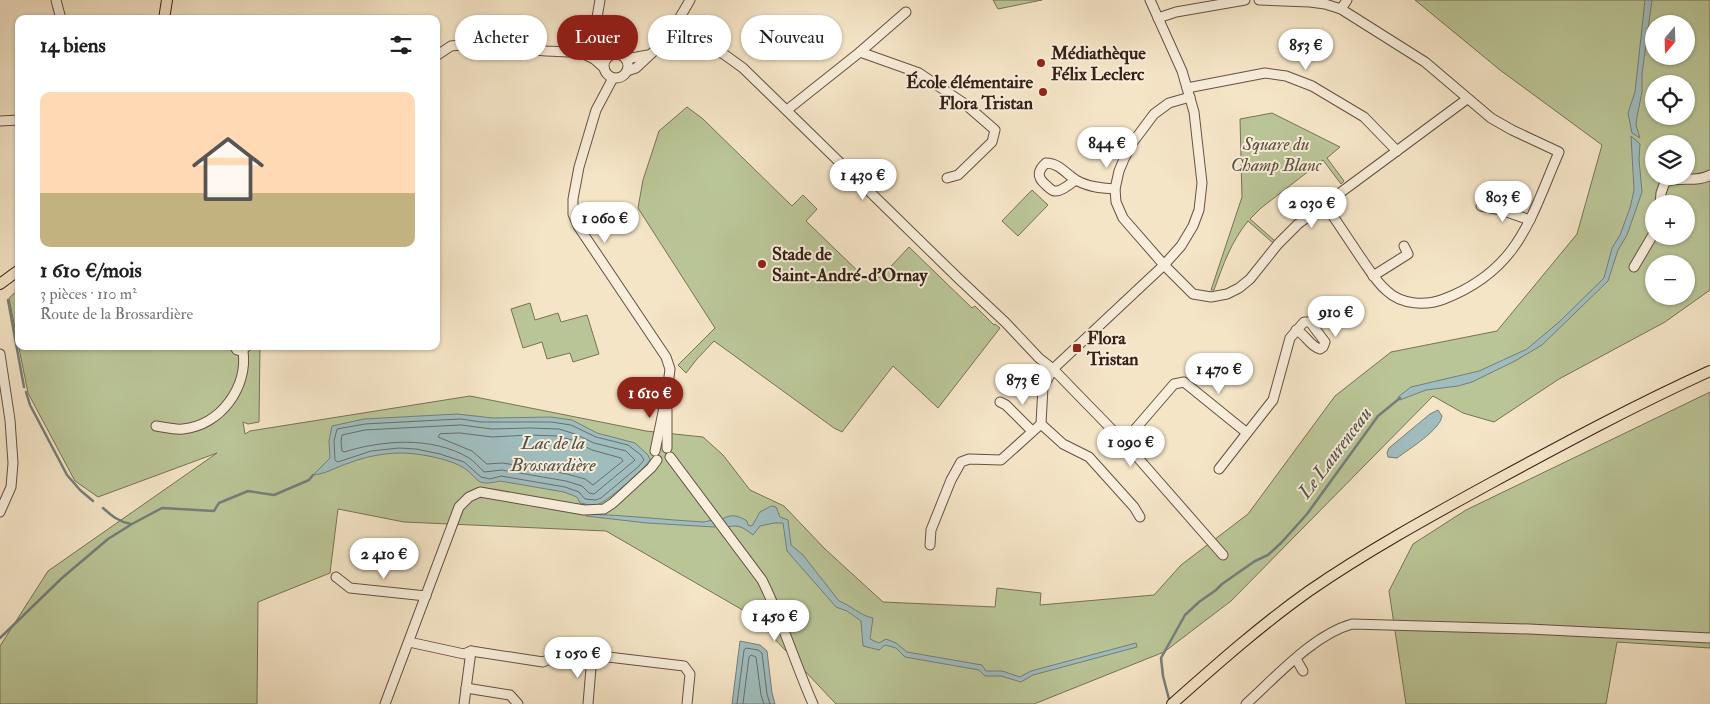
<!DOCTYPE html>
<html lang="fr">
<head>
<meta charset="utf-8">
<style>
  body { margin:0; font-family:"IM FELL Double Pica",serif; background:#f2f2f2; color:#202124; height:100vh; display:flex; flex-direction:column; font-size:19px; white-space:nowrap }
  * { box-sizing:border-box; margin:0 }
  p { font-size:16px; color:#757577 }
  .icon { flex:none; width:28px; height:28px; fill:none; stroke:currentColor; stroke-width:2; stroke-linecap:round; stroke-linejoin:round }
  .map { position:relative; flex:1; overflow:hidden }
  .panel { position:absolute; left:15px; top:15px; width:425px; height:335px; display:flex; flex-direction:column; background:#fff; border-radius:10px; box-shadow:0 1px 4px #0004 }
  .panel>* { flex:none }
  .hud { position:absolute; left:455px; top:15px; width:475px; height:45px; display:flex; gap:10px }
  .needle { width:32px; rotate:199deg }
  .controls { position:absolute; left:1645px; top:15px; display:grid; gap:10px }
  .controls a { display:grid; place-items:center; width:50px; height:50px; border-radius:50%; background:#fff; box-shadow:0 1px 4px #0004; font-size:25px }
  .price { position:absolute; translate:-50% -42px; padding:0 11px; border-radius:18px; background:#fff; color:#222; font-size:16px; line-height:32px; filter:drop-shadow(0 1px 2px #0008) }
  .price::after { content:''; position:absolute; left:50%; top:30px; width:15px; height:11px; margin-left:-8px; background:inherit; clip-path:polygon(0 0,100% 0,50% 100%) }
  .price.selected { background:#8f2418; color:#fff }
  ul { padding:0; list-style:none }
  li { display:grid; align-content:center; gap:10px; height:265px; padding:0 25px }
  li+li { border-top:1px solid #e0e0e0 }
  li span { display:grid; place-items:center; height:155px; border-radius:10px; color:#555 }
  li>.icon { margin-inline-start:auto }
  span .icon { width:90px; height:90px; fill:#fffc; stroke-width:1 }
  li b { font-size:21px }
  h2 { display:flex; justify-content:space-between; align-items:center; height:60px; padding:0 25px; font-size:21px }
  .chip { padding:0 18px; border-radius:22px; background:#fff; box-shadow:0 1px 4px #0004; font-size:18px; line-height:45px }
  .chip.selected { background:#8f2418; color:#fff }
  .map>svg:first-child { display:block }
  .green { fill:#bac597; stroke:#787256; fill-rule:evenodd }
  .water { fill:#a0bdbe; stroke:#757e7b }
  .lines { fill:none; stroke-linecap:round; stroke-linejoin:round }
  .shore { stroke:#6a6e6a; stroke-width:1 }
  .stream { stroke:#757e7b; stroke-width:2.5 }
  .minor-casing { stroke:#655142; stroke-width:11 }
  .major-casing { stroke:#352016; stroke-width:12 }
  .minor { stroke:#f8eedb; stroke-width:9 }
  .major { stroke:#f5e5c7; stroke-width:10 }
  .poi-dot { fill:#8f2418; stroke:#f8eedb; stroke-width:2 }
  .labels { text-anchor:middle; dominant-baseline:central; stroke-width:4; stroke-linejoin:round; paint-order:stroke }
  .poi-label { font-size:18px; font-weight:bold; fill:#352016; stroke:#f8eedb; text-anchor:start }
  .park-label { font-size:18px; font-style:italic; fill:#5d523d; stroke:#f8eedb }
  .water-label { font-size:19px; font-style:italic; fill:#554f48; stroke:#f8eedb }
</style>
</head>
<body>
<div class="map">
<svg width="1710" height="704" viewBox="0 0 1710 704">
  <rect width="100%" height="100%" fill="#f5e5c7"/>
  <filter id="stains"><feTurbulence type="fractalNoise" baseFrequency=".004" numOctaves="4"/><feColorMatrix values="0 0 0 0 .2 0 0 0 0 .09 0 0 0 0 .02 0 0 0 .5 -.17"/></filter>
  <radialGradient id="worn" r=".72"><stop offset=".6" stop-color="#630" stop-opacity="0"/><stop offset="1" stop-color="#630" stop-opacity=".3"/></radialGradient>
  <g class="green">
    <path d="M 993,0 L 1042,0 L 998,9 Z"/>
    <path d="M 1415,0 L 1710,0 L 1710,290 L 1665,322 L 1559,379 L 1494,422 L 1463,413 L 1433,396 L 1231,601 L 1164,652 L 1034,704 L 836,704 L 753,616 L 606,531 L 404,522 L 338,509 L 330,573 L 258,602 L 257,704 L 0,704 L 0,646 L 48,571 L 217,453 L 98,497 L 75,481 L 28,393 L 9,298 L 19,289 L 19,346 L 260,346 L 259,422 L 248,424 L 243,422 L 245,434 L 250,431 L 470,396 L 646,431 L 703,437 L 723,455 L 750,490 L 784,506 L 825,549 L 883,602 L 995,607 L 997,588 L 1041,593 L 1040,605 L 1154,595 L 1181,565 L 1248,514 L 1335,396 L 1391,352 L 1497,331 L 1577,234 L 1602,145 L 1500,70 ZM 1654,24 L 1686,24 L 1686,56 L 1654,56 ZM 1654,84 L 1686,84 L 1686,116 L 1654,116 ZM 1654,144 L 1686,144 L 1686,176 L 1654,176 ZM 1654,204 L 1686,204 L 1686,236 L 1654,236 ZM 1654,264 L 1686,264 L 1686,296 L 1654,296 Z"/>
    <path d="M 687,107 L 703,119 L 792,206 L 803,195 L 817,209 L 806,221 L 866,279 L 881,277 L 909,247 L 972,308 L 975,306 L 994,325 L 995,324 L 1000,328 L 938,408 L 893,366 L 842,432 L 834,428 L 714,341 L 697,359 L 686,373 L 678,365 L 715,328 L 638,208 L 643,180 L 659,131 Z"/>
    <path d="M 1272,113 L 1340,147 L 1327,158 L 1344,181 L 1341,184 L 1323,160 L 1261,208 L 1250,219 L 1275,241 L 1273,243 L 1248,221 C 1231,242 1223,265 1214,290 L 1211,290 L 1242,197 L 1240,119 Z"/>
    <path d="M 1032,190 L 1048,205 L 1018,236 L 1002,221 Z"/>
    <path d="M 530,303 L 535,320 L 558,313 L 561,322 L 587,315 L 599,354 L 573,362 L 570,353 L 547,359 L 542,342 L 523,348 L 511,309 Z"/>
    <path d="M 1710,392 L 1710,648 L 1617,642 L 1606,704 L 1406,704 L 1389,591 L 1413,544 L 1466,510 Z"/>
  </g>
  <g class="water">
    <path d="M 1645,0 L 1652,0 L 1642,74 L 1642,92 L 1637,117 L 1636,125 L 1640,138 L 1632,133 L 1628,113 L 1635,92 Z"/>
    <path d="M 1631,136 L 1640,144 L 1639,159 L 1642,192 L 1627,235 L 1618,250 L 1608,281 L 1542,345 L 1515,361 L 1472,382 L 1458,386 L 1426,390 L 1400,400 L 1398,397 L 1411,387 L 1479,371 L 1527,349 L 1559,322 L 1604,278 L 1612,248 L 1620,235 L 1630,208 L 1634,190 Z"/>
    <path d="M 1438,410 L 1442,416 C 1440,430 1409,449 1397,458 L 1388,457 L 1387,453 L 1389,448 L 1430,414 Z"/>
    <path d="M 457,414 L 493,418 L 551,417 L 572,420 L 597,433 L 635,443 L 648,455 L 650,460 C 644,469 605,504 596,505 C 591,506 585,504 580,503 L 577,497 L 564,492 L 500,481 C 475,487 480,479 464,468 C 451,460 431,456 416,454 C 395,451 369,455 349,463 C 336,467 326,474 313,475 L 330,458 L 329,441 L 332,426 L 364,419 Z"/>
    <path d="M 771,506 L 776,507 L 780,517 L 788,520 L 791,545 L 803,555 L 839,601 C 852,606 859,615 873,618 L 870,639 L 879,643 L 886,639 L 896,643 L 907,652 L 982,665 L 986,671 L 1002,671 L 1020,677 L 1031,671 L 1136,643 L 1137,647 L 1033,675 L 1021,682 L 1001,676 L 985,676 L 979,670 L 905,657 L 896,648 L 885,645 L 879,650 L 863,646 L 861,621 L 847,611 L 836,607 L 787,551 L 783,523 L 774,523 L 760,526 L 753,535 C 744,528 739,524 727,527 L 722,519 C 732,514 737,515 747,521 L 748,525 L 752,526 L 760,512 Z"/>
    <path d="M 586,514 C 626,515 665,520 704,522 L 713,520 L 717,525 L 715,527 L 647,523 L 586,516 Z"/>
    <path d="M 740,641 L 760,645 L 767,651 L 772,693 L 775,704 L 732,704 Z"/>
  </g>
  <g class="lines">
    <g class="shore">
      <path d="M 461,419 L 481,422 L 551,422 L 571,425 L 596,437 L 628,445 L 641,455 L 644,460 L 638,467 L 601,498 L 596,500 L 585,499 L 579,492 L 565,487 L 501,476 L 490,479 L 481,477 L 464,462 L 440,454 L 416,449 L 399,448 L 371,451 L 338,462 L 335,460 L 334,441 L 337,429 L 365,424 Z"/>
      <path d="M 461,425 L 492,429 L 530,428 L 559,429 L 575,434 L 594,443 L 626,451 L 635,460 L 594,494 L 589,493 L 582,486 L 566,481 L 502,470 L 484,472 C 479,467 475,462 469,458 C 432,436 383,440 344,452 L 342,451 L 341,442 L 342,435 L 365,430 Z"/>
      <path d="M 460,433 L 492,437 L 530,435 L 557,436 L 572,440 L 592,450 L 621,458 L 623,461 L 593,485 L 585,479 L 567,474 L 503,463 L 487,464 L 472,451 L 438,437 L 440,434 Z"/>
      <path d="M 737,704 L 744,650 L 746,648 L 758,650 L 762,653 L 767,694 L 770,704"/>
      <path d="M 743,704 L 749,657 L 751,655 L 756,657 L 761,695 L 764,704"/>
    </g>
    <g class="stream">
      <path d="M 8,300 L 24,387"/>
      <path d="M 26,392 L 30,405 L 67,475 L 80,490 L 93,501"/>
      <path d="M 103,508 C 112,516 119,522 131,524"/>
      <path d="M 0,638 L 62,578 L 108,539 L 132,524 L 162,508 L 214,511 L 219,503 L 248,491 L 274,495 L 309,480 L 313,475"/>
      <path d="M 1170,703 L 1163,676 L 1161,658 L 1185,615 L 1199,602 L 1216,590 L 1222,584 L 1255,561 L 1268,555 L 1281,543 L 1307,514 L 1378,416 L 1400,398"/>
    </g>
    <g class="minor-casing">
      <g id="minor">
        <path d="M 56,0 L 61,19"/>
        <path d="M 1259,0 L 1310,2 L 1325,4 L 1341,9 L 1425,62 L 1491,118 L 1512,130 L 1559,152 C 1530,219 1519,270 1444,299 C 1426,306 1402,305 1387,291 C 1376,282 1369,269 1361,258 C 1349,240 1337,222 1325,204"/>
        <path d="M 1341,9 L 1347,0"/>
        <path d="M 1158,18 L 1176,12 L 1245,0"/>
        <path d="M 675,28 L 725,55 L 743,68 L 958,278 L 1005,322 L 1039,358 L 1053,369 L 1124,442 L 1223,555"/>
        <path d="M 595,29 L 600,0"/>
        <path d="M 860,52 L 906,12"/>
        <path d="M 582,53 L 594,59 L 604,68"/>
        <circle cx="616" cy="66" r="12"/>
        <path d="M 436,56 L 451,46 L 470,44 L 546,51 L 614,54"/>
        <path d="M 626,59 L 648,55"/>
        <path d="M 627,71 L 636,68 L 668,38 L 690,0"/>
        <path d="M 613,78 L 596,110 L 579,167 L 573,199 L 573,214 L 578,226 L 666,357 L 670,369 L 667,393 L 655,451"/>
        <path d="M 1187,88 L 1265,73 L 1286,76 L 1312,86 L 1364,117 L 1397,151"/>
        <path d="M 1190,97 L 1169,103 L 1154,114 L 1133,142 L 1124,159 L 1119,171 L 1115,189 L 1116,202 L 1123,218 L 1164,265 L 1193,294 L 1211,297 L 1227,294 L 1239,288 L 1250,279 L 1278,244 L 1298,224 L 1467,99"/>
        <path d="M 787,110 L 860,52 L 919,73 L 965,104 L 995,130 L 992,142 L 958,175 L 947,178"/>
        <path d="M 0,121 L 19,120"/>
        <path d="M 1076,180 C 1071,183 1061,192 1055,191 C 1052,191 1048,187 1046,185 C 1036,177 1038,170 1046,163 C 1059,163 1066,174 1076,180 C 1088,187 1101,188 1115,189"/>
        <path d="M 1660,204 L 1661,193 L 1665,182 C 1680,176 1697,183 1710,175"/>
        <path d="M 1481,206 L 1501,210 L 1530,220"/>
        <path d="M 1634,267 L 1654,233"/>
        <path d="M 1373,276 L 1408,254 L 1404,246"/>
        <path d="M 234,346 L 237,350 L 241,351 L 247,346"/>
        <path d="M 0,354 L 10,420 L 13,463 L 11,487 L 0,512"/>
        <path d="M 1000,402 L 1006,405 L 1032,431"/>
        <path d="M 1041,424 L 1063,444 L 1089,457 L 1134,507 L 1140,517"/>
        <path d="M 156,426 C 164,427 174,430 183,429 C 221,425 248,387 243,351"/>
        <path d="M 1124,442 L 1174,384 L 1184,382 L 1247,433 L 1273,400 L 1290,338 L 1304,322 L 1310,322 L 1325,342 L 1323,347 L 1320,349 C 1309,346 1306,334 1296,330"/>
        <path d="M 667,448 L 667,410"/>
        <path d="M 670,457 L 762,580 C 782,620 795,663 813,704"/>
        <path d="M 1219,469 L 1247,433"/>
        <path d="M 930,545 L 931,530 L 951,480 L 961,462 L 969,459 L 1001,460 L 1041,424 L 1043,387 L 1053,369 L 1164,265 L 1181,246 L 1193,226 L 1199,210 L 1202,183 L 1194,112 L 1182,71 L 1150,0"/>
        <path d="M 336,577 L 350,588 L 426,596"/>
        <path d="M 409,642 L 464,654 L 471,651 L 543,662 L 566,652 L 684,666 L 690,674 L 687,704"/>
        <path d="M 1296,659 L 1303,671"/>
        <path d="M 466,688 L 510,695 L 518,704"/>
        <path d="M 385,704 L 459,507 L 469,497 L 480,492 L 584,510 L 604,509 L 613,503 L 651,468 L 657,460"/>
        <path d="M 464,704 L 471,651"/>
        <path d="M 588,704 L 592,656"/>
        <path d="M 1246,704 C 1276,677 1313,635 1352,624 L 1529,629 L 1710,638"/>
      </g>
    </g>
    <g class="major-casing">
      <g id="major">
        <path d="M 164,19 L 167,0"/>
        <path d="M 0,284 L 19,270"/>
        <path d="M 1172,704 C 1216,665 1261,625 1309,591 C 1367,551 1429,517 1491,483 C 1563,444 1635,405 1710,371"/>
      </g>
    </g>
    <use href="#minor" class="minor"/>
    <use href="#major" class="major"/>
  </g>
  <g class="poi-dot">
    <circle cx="1041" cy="63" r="5"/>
    <circle cx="1043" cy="92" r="5"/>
    <circle cx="762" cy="264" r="5"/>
    <rect x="1072" y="343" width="10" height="10" rx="2.5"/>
  </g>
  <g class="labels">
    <g class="poi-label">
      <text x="1051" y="53">Médiathèque<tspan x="1051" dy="21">Félix Leclerc</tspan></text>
      <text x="1033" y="82" text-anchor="end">École élémentaire<tspan x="1033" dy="21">Flora Tristan</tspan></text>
      <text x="772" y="254">Stade de<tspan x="772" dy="21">Saint-André-d'Ornay</tspan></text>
      <text x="1087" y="338">Flora<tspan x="1087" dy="21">Tristan</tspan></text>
    </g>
    <g class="park-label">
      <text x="1276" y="144">Square du<tspan x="1276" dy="21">Champ Blanc</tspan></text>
    </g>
    <g class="water-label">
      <text x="553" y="443">Lac de la<tspan x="553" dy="22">Brossardière</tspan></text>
      <text transform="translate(1335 453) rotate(-53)">Le Laurenceau</text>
    </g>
  </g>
  <rect width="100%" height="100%" filter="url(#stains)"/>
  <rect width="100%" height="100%" fill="url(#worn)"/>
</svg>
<div class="controls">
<a><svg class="needle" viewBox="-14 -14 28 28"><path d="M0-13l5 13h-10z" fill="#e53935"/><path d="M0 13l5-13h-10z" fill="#757577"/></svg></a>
<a><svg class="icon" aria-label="locate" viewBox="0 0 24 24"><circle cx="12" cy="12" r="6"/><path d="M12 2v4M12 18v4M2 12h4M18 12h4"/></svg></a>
<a><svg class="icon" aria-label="layers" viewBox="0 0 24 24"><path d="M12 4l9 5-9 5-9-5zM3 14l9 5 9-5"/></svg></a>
<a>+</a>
<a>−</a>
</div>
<b class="price" style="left:1306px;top:71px">853 €</b>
<b class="price" style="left:1107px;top:169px">844 €</b>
<b class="price" style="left:863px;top:201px">1 430 €</b>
<b class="price" style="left:1503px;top:223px">803 €</b>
<b class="price" style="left:1312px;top:229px">2 030 €</b>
<b class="price" style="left:605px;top:244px">1 060 €</b>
<b class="price" style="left:1336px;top:338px">910 €</b>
<b class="price" style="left:1219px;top:395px">1 470 €</b>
<b class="price" style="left:1023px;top:406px">873 €</b>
<b class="price selected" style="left:650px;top:419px">1 610 €</b>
<b class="price" style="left:1131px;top:468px">1 090 €</b>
<b class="price" style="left:384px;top:580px">2 410 €</b>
<b class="price" style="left:775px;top:642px">1 450 €</b>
<b class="price" style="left:578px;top:679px">1 050 €</b>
<div class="hud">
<a class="chip">Acheter</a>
<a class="chip selected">Louer</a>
<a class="chip">Filtres</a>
<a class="chip">Nouveau</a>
</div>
<section class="panel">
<h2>14 biens<svg class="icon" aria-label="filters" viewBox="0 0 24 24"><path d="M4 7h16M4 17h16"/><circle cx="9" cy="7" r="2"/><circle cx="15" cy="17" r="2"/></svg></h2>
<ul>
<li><span style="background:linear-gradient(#ffd9b3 65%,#c2b280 0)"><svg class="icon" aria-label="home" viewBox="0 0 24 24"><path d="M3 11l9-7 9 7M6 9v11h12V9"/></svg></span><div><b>1 610 €/mois</b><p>3 pièces · 110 m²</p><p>Route de la Brossardière</p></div></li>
</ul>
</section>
</div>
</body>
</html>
